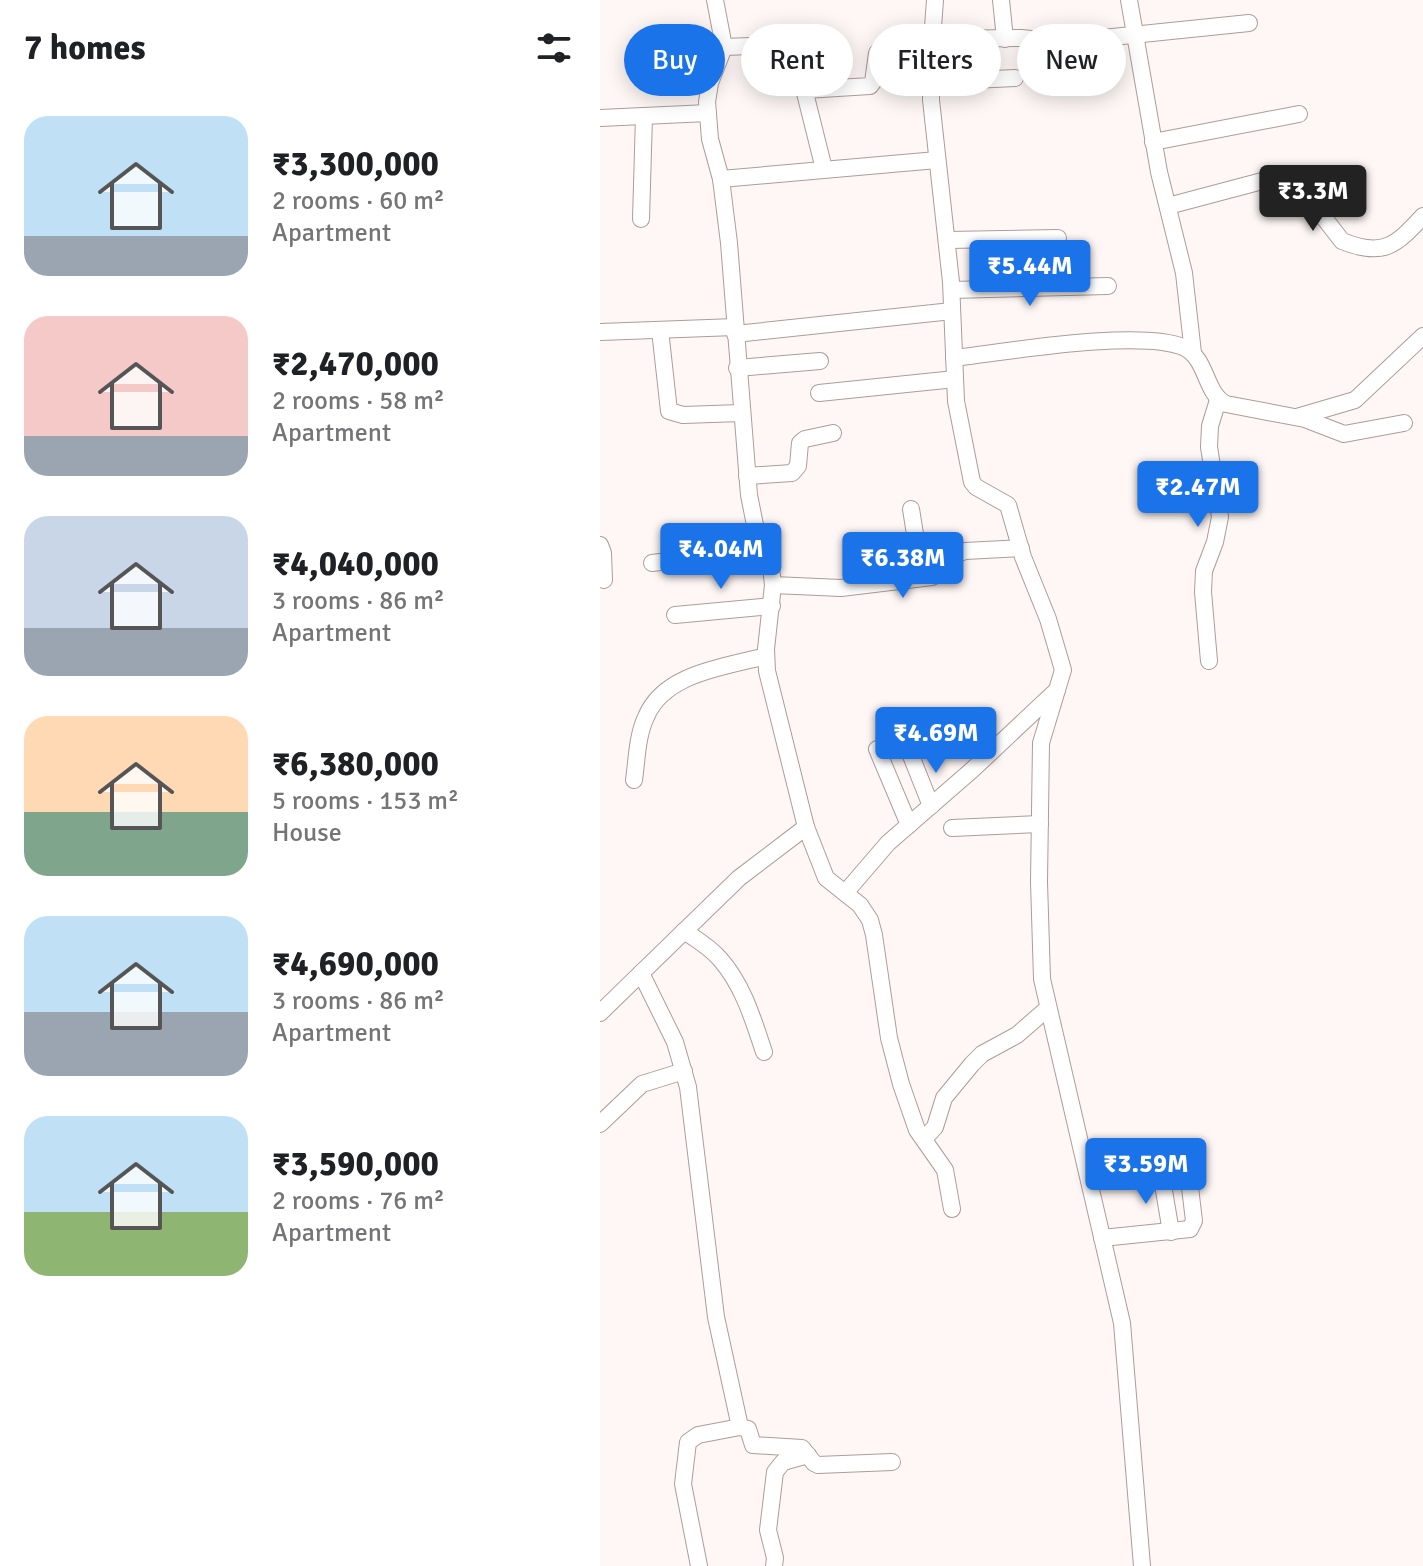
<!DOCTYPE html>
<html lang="en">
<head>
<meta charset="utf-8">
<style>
  body { margin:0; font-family:Signika,sans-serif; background:#f6f6f6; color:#202124; height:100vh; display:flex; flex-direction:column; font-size:30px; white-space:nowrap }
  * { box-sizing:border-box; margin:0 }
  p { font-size:26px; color:#757577 }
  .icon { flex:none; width:44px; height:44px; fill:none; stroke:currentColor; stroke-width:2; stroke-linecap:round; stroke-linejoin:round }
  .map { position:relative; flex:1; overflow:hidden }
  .panel { display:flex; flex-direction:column; background:#fff; width:600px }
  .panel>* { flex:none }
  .hud { position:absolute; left:24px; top:24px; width:678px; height:72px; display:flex; gap:16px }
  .price { position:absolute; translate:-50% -68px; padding:0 18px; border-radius:8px; background:#1a73e8; color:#fff; font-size:26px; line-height:52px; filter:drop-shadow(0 2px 4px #0008) }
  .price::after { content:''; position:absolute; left:50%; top:48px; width:24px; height:18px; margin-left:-12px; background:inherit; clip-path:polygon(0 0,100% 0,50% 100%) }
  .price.current { background:#222; color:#fff }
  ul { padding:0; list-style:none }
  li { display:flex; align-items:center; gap:24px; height:200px; padding:0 24px }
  li span { display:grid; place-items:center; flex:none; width:224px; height:160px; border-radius:24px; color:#555 }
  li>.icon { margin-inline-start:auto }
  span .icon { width:96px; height:96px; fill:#fffc; stroke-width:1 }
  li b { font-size:34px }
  h2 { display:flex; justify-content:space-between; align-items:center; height:96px; padding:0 24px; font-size:34px }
  .chip { padding:0 28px; border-radius:36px; background:#fff; box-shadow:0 4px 20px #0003; font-size:28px; line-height:72px }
  .chip.current { background:#1a73e8; color:#fff }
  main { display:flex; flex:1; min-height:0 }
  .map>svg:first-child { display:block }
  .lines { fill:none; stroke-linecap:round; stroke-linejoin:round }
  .minor-casing { stroke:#ad9c9a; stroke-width:18 }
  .minor { stroke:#fff; stroke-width:16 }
</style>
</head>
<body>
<main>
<section class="panel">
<h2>7 homes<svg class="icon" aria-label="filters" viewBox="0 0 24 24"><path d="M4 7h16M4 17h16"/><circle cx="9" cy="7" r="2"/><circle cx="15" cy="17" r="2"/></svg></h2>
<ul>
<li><span style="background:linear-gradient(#bfe0f5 75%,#9aa5b1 0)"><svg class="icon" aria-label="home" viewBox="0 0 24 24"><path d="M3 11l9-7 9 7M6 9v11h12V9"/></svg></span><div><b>₹3,300,000</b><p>2 rooms · 60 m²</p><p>Apartment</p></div></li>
<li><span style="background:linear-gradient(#f6c9c9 75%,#9aa5b1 0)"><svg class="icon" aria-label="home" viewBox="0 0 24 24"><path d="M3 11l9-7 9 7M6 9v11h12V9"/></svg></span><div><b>₹2,470,000</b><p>2 rooms · 58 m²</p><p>Apartment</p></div></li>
<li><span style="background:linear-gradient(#c9d6e8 70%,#9aa5b1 0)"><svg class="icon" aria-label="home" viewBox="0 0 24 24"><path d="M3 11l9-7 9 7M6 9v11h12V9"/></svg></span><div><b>₹4,040,000</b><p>3 rooms · 86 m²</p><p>Apartment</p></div></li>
<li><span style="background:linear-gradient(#ffd9b3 60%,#7fa58c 0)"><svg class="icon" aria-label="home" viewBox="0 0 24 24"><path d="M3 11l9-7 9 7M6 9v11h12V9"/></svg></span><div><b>₹6,380,000</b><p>5 rooms · 153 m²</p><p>House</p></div></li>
<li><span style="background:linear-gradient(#bfe0f5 60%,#9aa5b1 0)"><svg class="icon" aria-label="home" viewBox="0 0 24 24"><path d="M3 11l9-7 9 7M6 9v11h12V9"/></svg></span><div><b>₹4,690,000</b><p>3 rooms · 86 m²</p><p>Apartment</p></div></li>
<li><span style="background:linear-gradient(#bfe0f5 60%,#8fb573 0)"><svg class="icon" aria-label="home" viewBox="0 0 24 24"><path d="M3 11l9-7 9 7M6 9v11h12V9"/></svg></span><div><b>₹3,590,000</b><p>2 rooms · 76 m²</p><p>Apartment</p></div></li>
</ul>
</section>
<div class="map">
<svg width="823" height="1566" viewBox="0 0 823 1566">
  <rect width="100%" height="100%" fill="#fef7f6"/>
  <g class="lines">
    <g class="minor-casing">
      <g id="minor">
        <path d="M 335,0 L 331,54 L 331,100 L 351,282 L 356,401 L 372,482 L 376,487 L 408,505 L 423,557 L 448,619 L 463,670 L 441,743 L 439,882 L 442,979 L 522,1323 L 542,1566"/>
        <path d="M 401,0 L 405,39"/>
        <path d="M 529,0 L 559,172 L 584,273 L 593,353"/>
        <path d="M 332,39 L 421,38 L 464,42 L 649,23"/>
        <path d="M 124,47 L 180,45 L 189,45 L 194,49 L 224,169"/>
        <path d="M 331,82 L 415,78"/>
        <path d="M 205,90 L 270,86 L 273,82 L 277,53"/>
        <path d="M 0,118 L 108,113"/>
        <path d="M 553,142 L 699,114"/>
        <path d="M 121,179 L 337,160"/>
        <path d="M 568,206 L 666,180 L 673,182 L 718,210 L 742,241 C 784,258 796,245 823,216"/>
        <path d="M 41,219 L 44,116"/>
        <path d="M 348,240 L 458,238"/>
        <path d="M 352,290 L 508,286"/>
        <path d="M 60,330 L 69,411 L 83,415 L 141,413"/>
        <path d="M 0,332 L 135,327"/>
        <path d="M 135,334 L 352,311"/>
        <path d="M 354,358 C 406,352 538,329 583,347 C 608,358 604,393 626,404 L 705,419 L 744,434 L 804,423"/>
        <path d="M 137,368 L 220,361"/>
        <path d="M 219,393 L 355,379"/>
        <path d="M 697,417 L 755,400 L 823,336"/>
        <path d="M 147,476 L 192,473 L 198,466 L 200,443 L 205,439 L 233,433"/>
        <path d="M 311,509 L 322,578"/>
        <path d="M 0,545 L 3,553 L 4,580"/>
        <path d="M 52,563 L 169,549"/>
        <path d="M 173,585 L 241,588 L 332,577 L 346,571 L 355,555 L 365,551 L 421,548"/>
        <path d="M 75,615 L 172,606"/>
        <path d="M 609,661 L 603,592 L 604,571 L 615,542 L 620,517 L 609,447 L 610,426 L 618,400"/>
        <path d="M 302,733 L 331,806"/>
        <path d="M 277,749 L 309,825"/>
        <path d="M 34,780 C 37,759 37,736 46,717 C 64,673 125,667 166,656"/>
        <path d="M 206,827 L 226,878 L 260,905 L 270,920 L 274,935 L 289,1038 L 301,1084 L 317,1130 L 345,1170 L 352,1209"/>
        <path d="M 352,828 L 440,824"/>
        <path d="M 245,893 L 288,843 L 372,770 L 457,690"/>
        <path d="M 84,931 C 96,939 110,947 120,959 C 143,985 153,1019 164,1052"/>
        <path d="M 41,973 L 75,1042 L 88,1087 L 116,1317 L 140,1427 L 148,1429 L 153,1445 L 202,1448 L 214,1463 L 218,1465 L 292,1462"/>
        <path d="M 0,1013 L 139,878 L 206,827 L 167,671 L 166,649 L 173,585 L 169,549 L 155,525 L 149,495 L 129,243 L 121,179 L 110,139 L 107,102 L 110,83 L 124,47 L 115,0"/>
        <path d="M 0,1124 L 42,1084 L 84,1071"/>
        <path d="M 324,1139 L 335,1127 L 344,1098 L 372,1064 L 382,1054 L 417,1035 L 448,1008"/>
        <path d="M 561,1173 L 571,1232"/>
        <path d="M 502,1238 L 590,1229 L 594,1221 L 589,1179"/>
        <path d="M 99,1566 L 83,1484 L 88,1442 L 98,1435 L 140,1427"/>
        <path d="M 174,1566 L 175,1558 L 168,1530 L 175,1472 L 183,1462 L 208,1455"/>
      </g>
    </g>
    <use href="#minor" class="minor"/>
  </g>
</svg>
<b class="price current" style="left:713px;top:233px">₹3.3M</b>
<b class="price" style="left:430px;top:308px">₹5.44M</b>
<b class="price" style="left:598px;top:529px">₹2.47M</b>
<b class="price" style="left:121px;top:591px">₹4.04M</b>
<b class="price" style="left:303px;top:600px">₹6.38M</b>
<b class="price" style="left:336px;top:775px">₹4.69M</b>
<b class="price" style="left:546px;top:1206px">₹3.59M</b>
<div class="hud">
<a class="chip current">Buy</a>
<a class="chip">Rent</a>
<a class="chip">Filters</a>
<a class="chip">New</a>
</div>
</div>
</main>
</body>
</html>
